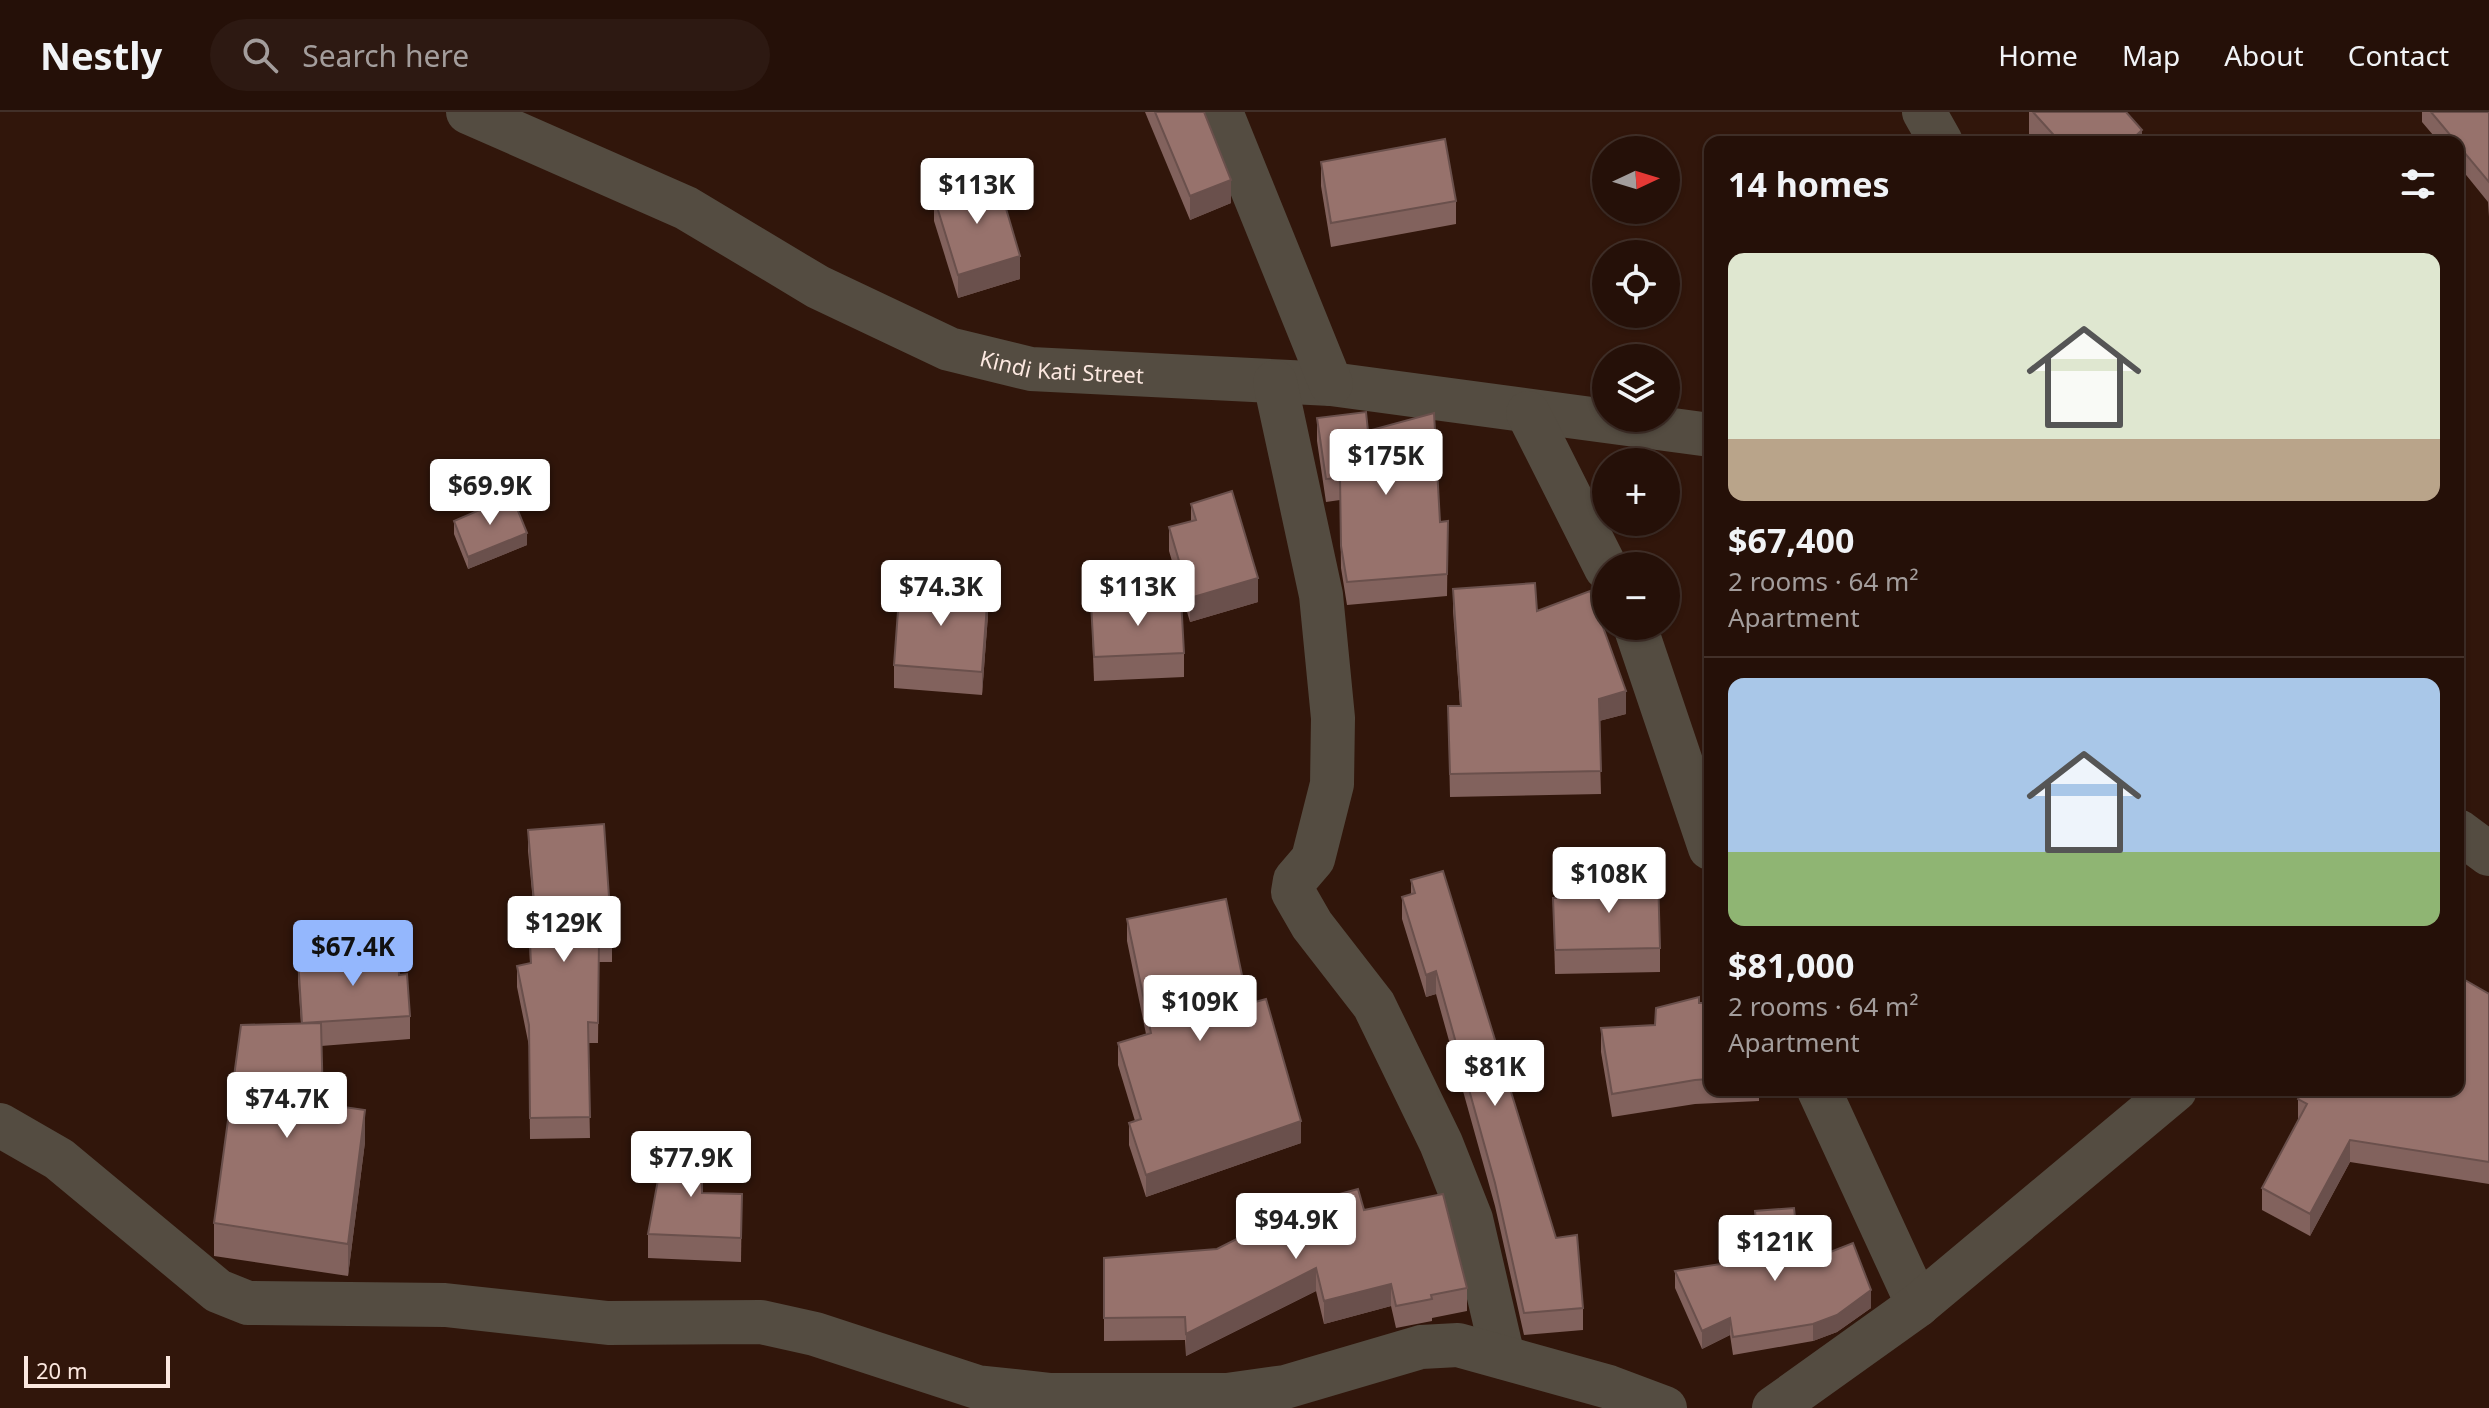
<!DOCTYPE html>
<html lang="en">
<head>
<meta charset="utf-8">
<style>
  body { margin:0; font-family:"Noto Sans",sans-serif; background:#2d1912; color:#f1f3f6; height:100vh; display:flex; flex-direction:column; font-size:30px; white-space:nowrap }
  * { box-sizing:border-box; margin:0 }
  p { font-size:26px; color:#a39d9c }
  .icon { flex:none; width:44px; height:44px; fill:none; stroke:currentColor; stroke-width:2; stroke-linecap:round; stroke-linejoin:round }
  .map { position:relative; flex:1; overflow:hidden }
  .sheet { position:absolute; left:1704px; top:24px; width:760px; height:960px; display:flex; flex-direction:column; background:#251008; border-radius:16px; box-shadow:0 2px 6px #0004,0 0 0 2px #423029 }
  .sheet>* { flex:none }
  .needle { width:52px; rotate:86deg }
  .fabs { position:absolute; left:1592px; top:24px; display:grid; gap:16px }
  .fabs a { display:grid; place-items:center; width:88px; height:88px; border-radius:50%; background:#251008; box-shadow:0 2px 6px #0004,0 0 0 2px #423029; font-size:40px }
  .scale { position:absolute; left:24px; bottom:20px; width:146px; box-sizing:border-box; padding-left:8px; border:4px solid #fce8e0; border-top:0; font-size:22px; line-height:28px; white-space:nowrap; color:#fce8e0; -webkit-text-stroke:6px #31160b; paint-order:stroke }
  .price { position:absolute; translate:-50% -68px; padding:0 18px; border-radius:8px; background:#fff; color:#222; font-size:26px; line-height:52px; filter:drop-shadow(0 2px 4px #0008) }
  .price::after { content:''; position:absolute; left:50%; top:48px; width:24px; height:18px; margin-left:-12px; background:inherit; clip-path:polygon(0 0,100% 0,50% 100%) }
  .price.selected { background:#94b7fd; color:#111 }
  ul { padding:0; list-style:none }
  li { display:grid; align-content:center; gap:16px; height:424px; padding:0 24px }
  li+li { border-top:2px solid #423029 }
  li span { display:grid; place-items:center; height:248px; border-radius:16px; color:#555 }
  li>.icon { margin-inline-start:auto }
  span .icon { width:144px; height:144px; fill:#fffc; stroke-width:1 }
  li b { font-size:34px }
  h2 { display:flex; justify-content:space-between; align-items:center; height:96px; padding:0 24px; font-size:34px }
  header { display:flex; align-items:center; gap:48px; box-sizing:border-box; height:112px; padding:0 40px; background:#251008; border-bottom:2px solid #423029 }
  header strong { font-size:38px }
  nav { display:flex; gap:44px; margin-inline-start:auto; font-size:28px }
  .search { width:560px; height:72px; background:#2d1912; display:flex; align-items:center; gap:20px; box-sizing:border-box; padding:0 28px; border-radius:44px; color:#a39d9c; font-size:30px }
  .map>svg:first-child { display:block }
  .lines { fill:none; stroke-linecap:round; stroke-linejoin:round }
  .minor { stroke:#544c41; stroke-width:44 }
  .wall { fill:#82625d }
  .shaded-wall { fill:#6a504c }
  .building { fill:#97726c; stroke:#6a504c; stroke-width:2 }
  .labels { text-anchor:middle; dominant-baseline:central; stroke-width:6; stroke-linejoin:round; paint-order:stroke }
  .street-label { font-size:22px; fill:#fce8e0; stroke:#31160b }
</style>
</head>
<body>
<header>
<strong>Nestly</strong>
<div class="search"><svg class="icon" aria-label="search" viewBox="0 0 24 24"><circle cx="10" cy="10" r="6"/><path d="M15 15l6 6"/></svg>Search here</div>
<nav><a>Home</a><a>Map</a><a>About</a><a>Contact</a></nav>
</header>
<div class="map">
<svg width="2489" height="1296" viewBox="0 0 2489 1296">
  <rect width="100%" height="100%" fill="#31160b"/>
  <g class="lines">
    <g class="minor">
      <path id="s1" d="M 468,0 L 686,96 L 818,175 L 949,237 L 1031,257 L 1331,272 L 1710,323"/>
      <path d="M 1221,0 L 1331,272"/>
      <path d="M 1924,0 L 1941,30"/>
      <path d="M 1275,270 L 1321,483 L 1333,606 L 1332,672 L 1313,747 L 1295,768 L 1293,780 L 1312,813 L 1374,893 L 1441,1031 L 1471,1107 L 1503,1245"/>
      <path d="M 1528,301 L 1606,456"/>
      <path d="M 1635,514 L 1710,736"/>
      <path d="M 2458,719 L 2489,742"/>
      <path d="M 1819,978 L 1918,1193"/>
      <path d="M 0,1013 L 59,1047 L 218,1179 L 248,1191 L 445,1193 L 608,1211 L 761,1210 L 815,1222 L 977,1275 L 1051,1283 L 1227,1283 L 1285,1275 L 1421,1235 L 1458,1233 L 1609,1275 L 1665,1296"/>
      <path d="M 1774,1296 L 1918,1193 L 2175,978"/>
    </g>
  </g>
  <g class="wall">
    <path d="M 1145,0 L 1204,0 L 1231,91 L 1190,108 Z"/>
    <path d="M 2029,0 L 2126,0 L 2142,30 L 2029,30 Z"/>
    <path d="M 2422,0 L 2488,0 L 2489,1 L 2489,105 L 2488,90 L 2458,53 L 2458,30 L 2439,30 L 2422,10 Z"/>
    <path d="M 1321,50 L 1456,89 L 1456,112 L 1331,135 L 1321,74 Z"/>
    <path d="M 934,85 L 1020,167 L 958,186 L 934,109 Z"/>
    <path d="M 1317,306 L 1368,319 L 1440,410 L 1448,409 L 1447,484 L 1347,493 L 1341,456 L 1340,388 L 1326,390 L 1317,329 Z"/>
    <path d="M 1191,392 L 1258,490 L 1190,510 L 1169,439 L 1169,415 L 1191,409 Z"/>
    <path d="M 454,409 L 527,433 L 468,457 L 454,422 Z"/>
    <path d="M 1453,477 L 1537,499 L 1626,602 L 1599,609 L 1601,682 L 1450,685 L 1448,594 L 1460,594 L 1453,499 Z"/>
    <path d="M 1091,491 L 1184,541 L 1184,565 L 1094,569 Z"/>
    <path d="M 988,503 L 982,583 L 894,576 L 894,553 Z"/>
    <path d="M 528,718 L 612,829 L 612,850 L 599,850 L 598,931 L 588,931 L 590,1026 L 530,1027 L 529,934 L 517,875 L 517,854 L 530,852 L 528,790 L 533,790 L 528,739 Z"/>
    <path d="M 1411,768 L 1556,1126 L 1583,1196 L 1583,1218 L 1524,1223 L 1495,1094 L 1436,882 L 1426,885 L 1402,807 L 1402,785 L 1411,782 Z"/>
    <path d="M 1553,786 L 1660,836 L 1660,860 L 1555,862 Z"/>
    <path d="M 1127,807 L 1248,892 L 1301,1031 L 1146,1085 L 1129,1033 L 1129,1011 L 1135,1009 L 1118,953 L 1118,931 L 1146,922 L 1127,829 Z"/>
    <path d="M 298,846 L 399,863 L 410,904 L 410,927 L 321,934 L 323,992 L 365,1030 L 348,1164 L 214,1144 L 214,1111 L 301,912 L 298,869 Z"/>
    <path d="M 2489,882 L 2489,1072 L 2350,1050 L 2310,1124 L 2262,1098 L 2262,1076 L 2298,1010 L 2298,987 L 2458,978 Z"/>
    <path d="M 1699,891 L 1710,891 L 1710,978 L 1759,978 L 1759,989 L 1695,992 L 1612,1005 L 1601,940 L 1601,916 L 1655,913 Z"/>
    <path d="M 742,1082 L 741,1150 L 648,1146 L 648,1122 Z"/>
    <path d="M 1364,1098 L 1467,1176 L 1467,1199 L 1432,1206 L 1432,1209 L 1396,1216 L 1391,1194 L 1324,1212 L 1316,1179 L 1186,1244 L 1185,1228 L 1104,1229 L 1104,1146 L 1217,1137 Z"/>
    <path d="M 1755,1099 L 1800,1152 L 1871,1196 L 1837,1220 L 1813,1229 L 1733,1243 L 1730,1223 L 1702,1237 L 1675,1176 L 1675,1159 L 1758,1147 L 1755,1117 Z"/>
  </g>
  <g class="shaded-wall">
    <path d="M 2142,18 L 2142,30 L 2129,30 Z"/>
    <path d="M 1231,68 L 1231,91 L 1190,108 L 1190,84 Z"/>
    <path d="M 1020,144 L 1020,167 L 958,186 L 958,163 Z"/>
    <path d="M 527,421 L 527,433 L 468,457 L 468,445 Z"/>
    <path d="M 1258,466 L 1258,490 L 1190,510 L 1190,486 Z"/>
    <path d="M 988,479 L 988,503 L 982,583 L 982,560 Z"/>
    <path d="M 1626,579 L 1626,602 L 1599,609 L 1599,587 Z"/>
    <path d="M 1436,859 L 1436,882 L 1426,885 L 1426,863 Z"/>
    <path d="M 365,998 L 365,1030 L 348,1164 L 348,1132 Z"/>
    <path d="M 1301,1009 L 1301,1031 L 1146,1085 L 1146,1063 Z"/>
    <path d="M 2350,1028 L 2350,1050 L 2310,1124 L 2310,1102 Z"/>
    <path d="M 1316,1156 L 1316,1179 L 1186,1244 L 1186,1222 Z"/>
    <path d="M 1391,1172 L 1391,1194 L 1324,1212 L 1324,1189 Z"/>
    <path d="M 1871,1178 L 1871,1196 L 1837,1220 L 1813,1229 L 1813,1212 Z"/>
    <path d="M 1730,1206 L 1730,1223 L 1702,1237 L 1702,1219 Z"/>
  </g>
  <g class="building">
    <path d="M 1155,0 L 1204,0 L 1231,68 L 1190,84 Z"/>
    <path d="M 2033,0 L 2126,0 L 2142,18 L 2129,30 L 2060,30 Z"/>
    <path d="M 2431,0 L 2488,0 L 2489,1 L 2489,70 L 2458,33 L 2458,30 L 2456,30 Z"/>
    <path d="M 1445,27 L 1456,89 L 1331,111 L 1321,50 Z"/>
    <path d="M 997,66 L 1020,144 L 958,163 L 934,85 Z"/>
    <path d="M 1366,300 L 1368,319 L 1434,301 L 1440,410 L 1448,409 L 1447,462 L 1347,470 L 1341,434 L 1340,366 L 1326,367 L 1317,306 Z"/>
    <path d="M 1232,379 L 1258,466 L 1190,486 L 1169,415 L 1196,408 L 1191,392 Z"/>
    <path d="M 512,384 L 527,421 L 468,445 L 454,409 Z"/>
    <path d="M 1535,471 L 1537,499 L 1590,479 L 1626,579 L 1599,587 L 1601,659 L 1450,662 L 1448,594 L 1461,594 L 1453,477 Z"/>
    <path d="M 900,472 L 988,479 L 982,560 L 894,553 Z"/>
    <path d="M 1181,486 L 1184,541 L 1094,545 L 1091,491 Z"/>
    <path d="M 604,712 L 612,829 L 599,829 L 598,911 L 588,910 L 590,1005 L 530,1006 L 529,913 L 517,854 L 531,851 L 528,790 L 534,790 L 528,718 Z"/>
    <path d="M 1443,759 L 1556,1126 L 1577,1123 L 1583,1196 L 1524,1201 L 1495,1071 L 1436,859 L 1426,863 L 1402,785 L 1415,781 L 1411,768 Z"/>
    <path d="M 1658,764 L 1660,836 L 1555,838 L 1553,786 L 1574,786 L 1573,767 Z"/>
    <path d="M 1226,787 L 1248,892 L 1266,887 L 1301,1009 L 1146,1063 L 1129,1011 L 1141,1007 L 1118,931 L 1151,921 L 1127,807 Z"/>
    <path d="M 398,839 L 399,863 L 407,862 L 410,904 L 302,911 L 298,846 Z"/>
    <path d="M 2458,864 L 2489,882 L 2489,1050 L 2350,1028 L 2310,1102 L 2262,1076 L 2307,992 L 2298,987 L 2302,978 L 2458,978 Z"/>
    <path d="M 1699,885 L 1699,891 L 1710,891 L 1710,967 L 1695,968 L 1612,982 L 1601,916 L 1655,913 L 1656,896 Z"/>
    <path d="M 321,911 L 323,992 L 365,998 L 348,1132 L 214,1111 L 241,913 Z"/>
    <path d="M 665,1030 L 702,1031 L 702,1081 L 742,1082 L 741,1126 L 648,1122 Z"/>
    <path d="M 1358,1077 L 1364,1098 L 1443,1082 L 1467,1176 L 1431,1183 L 1432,1187 L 1396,1194 L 1391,1172 L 1324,1189 L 1316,1156 L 1186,1222 L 1185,1205 L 1104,1206 L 1104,1146 L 1217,1137 L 1310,1090 Z"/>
    <path d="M 1794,1096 L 1800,1152 L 1853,1131 L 1871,1178 L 1837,1203 L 1813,1212 L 1733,1225 L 1730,1206 L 1702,1219 L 1675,1159 L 1760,1146 L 1755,1099 Z"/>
  </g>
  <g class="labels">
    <g class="street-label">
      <text stroke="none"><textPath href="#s1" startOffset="652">Kindi Kati Street</textPath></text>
    </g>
  </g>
</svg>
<div class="fabs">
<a><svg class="needle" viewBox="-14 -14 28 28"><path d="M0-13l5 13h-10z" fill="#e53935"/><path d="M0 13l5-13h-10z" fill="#a39d9c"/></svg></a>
<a><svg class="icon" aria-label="locate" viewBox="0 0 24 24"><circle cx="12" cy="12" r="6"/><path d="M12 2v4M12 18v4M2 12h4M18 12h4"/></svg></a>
<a><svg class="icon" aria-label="layers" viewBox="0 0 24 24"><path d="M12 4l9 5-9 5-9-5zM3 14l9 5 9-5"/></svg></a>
<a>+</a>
<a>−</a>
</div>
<div class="scale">20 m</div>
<b class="price" style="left:977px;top:114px">$113K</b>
<b class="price" style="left:1386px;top:385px">$175K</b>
<b class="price" style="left:490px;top:415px">$69.9K</b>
<b class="price" style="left:941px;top:516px">$74.3K</b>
<b class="price" style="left:1138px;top:516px">$113K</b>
<b class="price" style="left:1609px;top:803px">$108K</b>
<b class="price" style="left:564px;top:852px">$129K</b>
<b class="price selected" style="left:353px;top:876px">$67.4K</b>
<b class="price" style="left:1200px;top:931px">$109K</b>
<b class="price" style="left:1495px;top:996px">$81K</b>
<b class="price" style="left:287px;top:1028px">$74.7K</b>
<b class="price" style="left:691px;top:1087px">$77.9K</b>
<b class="price" style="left:1296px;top:1149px">$94.9K</b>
<b class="price" style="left:1775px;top:1171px">$121K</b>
<section class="sheet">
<h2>14 homes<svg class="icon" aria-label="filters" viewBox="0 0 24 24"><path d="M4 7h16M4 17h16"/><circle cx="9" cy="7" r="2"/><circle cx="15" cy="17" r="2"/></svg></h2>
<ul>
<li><span style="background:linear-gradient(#dfe7d0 75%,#b9a48a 0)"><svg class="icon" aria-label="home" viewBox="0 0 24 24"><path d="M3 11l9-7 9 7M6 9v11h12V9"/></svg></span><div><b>$67,400</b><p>2 rooms · 64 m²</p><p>Apartment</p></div></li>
<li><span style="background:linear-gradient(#a9c7e8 70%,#8fb573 0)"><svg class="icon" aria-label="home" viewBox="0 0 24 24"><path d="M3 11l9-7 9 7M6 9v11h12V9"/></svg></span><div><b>$81,000</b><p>2 rooms · 64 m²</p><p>Apartment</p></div></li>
</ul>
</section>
</div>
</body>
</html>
